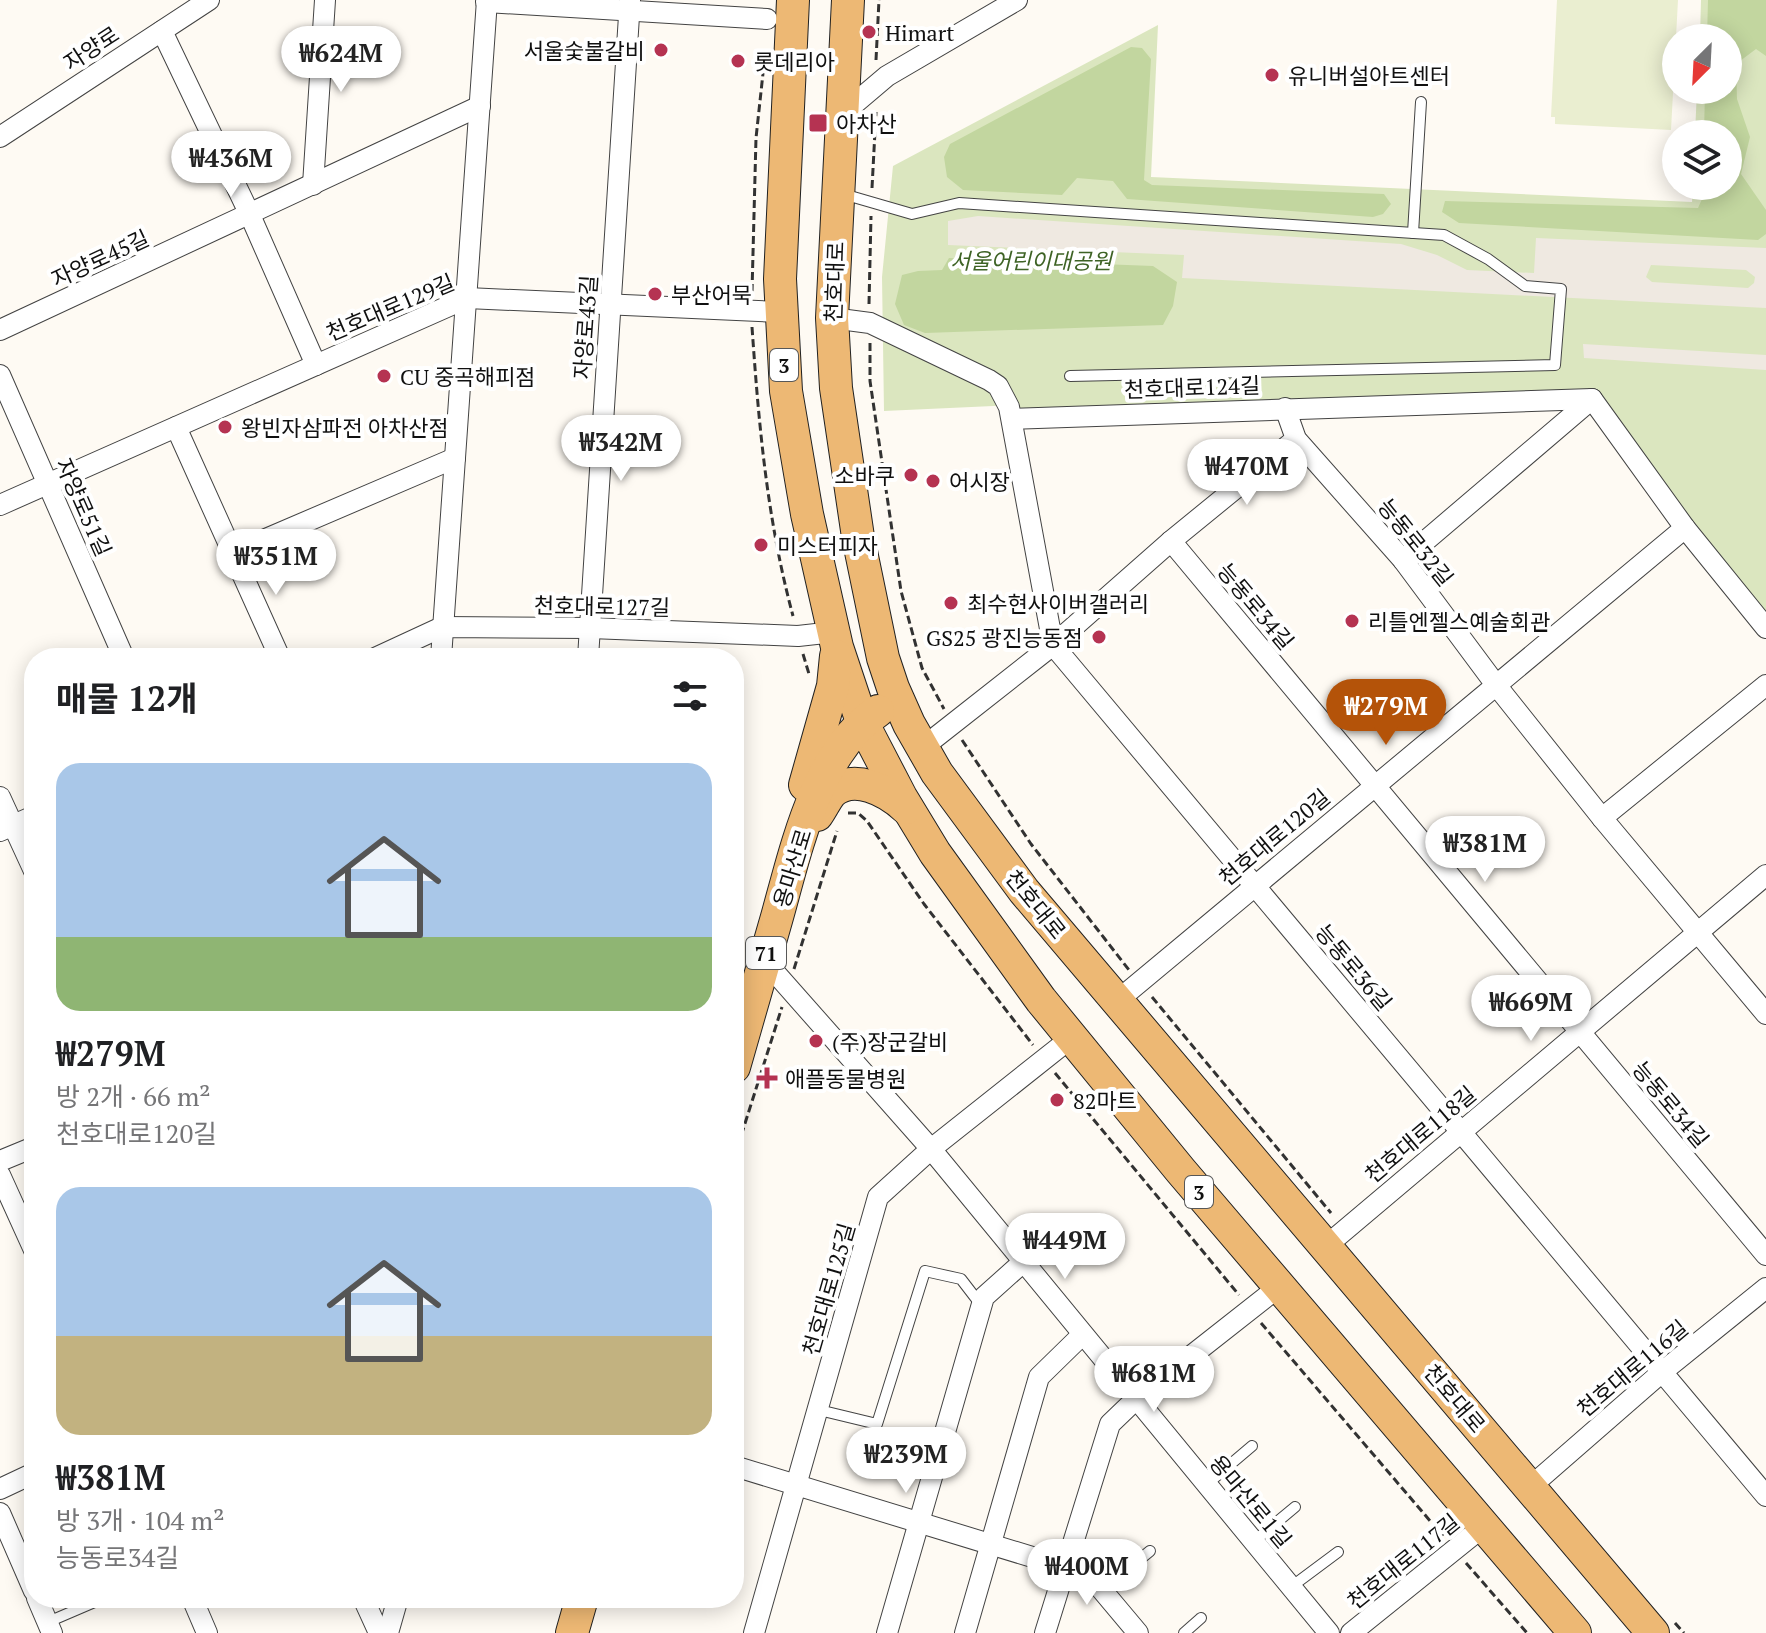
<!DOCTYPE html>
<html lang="ko">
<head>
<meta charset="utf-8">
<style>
  body { margin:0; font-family:"PT Serif","Noto Sans KR",serif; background:#f2f2f2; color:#202124; height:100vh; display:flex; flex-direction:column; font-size:30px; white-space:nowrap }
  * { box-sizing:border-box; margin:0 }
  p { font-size:26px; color:#757577 }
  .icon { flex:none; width:44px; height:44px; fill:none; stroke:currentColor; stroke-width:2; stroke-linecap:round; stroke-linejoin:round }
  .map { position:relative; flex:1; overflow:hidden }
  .drawer { position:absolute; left:24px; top:648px; width:720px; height:960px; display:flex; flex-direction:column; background:#fff; border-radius:32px; box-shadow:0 4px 20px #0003 }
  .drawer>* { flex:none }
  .needle { width:52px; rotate:204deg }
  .fabs { position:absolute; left:1662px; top:24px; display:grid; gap:16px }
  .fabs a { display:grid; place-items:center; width:80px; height:80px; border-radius:50%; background:#fff; box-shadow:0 4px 20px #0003; font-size:40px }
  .price { position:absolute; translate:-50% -68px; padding:0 18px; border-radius:28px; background:#fff; color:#222; font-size:26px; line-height:52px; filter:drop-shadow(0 2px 4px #0008) }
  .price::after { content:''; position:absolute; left:50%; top:48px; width:24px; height:18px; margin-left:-12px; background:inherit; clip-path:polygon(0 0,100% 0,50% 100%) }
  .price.active { background:#b45309; color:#fff }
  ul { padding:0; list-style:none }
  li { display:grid; align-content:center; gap:16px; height:424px; padding:0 32px }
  li span { display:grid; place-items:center; height:248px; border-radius:24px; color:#555 }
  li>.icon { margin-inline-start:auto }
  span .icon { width:144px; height:144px; fill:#fffc; stroke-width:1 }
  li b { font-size:34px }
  h2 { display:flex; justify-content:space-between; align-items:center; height:96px; padding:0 32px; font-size:34px }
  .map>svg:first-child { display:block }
  .green { fill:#dbe6bf }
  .forest { fill:#c2d69f }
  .pitch { fill:#eaeed0 }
  .plaza { fill:#efe9e1; fill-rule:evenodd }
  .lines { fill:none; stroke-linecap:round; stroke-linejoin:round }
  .lane-casing { stroke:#434343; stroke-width:12 }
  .street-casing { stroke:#434343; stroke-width:22 }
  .primary-casing { stroke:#212121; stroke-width:34 }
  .path { stroke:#323232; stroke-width:3; stroke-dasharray:8 4; stroke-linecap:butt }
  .lane { stroke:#fff; stroke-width:10 }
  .street { stroke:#fff; stroke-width:20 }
  .primary { stroke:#edb874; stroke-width:32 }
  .poi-dot { fill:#b53352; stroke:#fff; stroke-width:3 }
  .labels { text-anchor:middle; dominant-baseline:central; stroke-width:8; stroke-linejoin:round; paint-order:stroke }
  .shield { fill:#fff; stroke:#585858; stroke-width:2 }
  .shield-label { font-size:20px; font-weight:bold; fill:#101010 }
  .poi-label { font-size:22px; fill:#101010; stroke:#fff; text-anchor:start }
  .street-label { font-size:22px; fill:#101010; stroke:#fff }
  .park-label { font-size:22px; font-style:italic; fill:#3e6325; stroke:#fff }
</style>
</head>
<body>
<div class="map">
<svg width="1766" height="1633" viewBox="0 0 1766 1633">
  <rect width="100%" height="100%" fill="#fefaf3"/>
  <path class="green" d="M 1701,0 L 1766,0 L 1766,616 L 1690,522 L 1597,394 L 1016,413 L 1015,405 L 884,411 L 882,277 L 893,166 L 1158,25 L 1151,177 L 1692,202 L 1693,186 L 1728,186 L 1728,134 L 1695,134 L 1697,90 L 1728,90 L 1728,38 L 1700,38 Z"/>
  <g class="forest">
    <path d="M 1708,0 L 1766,0 L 1766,56 L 1756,49 L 1736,64 L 1737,99 L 1750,137 L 1741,174 L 1766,210 L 1766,234 L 1758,240 L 1459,223 L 1442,212 L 1445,201 L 1698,208 L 1702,199 L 1702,186 L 1728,186 L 1728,134 L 1704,134 L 1705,90 L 1728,90 L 1728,38 L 1707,38 Z"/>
    <path d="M 1131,47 L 1142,48 L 1151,59 L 1144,180 L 1152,185 L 1384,194 L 1391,204 L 1383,214 L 1373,217 L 1127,199 L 1113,181 L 1077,178 L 1062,195 L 963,190 L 947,177 L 944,157 L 950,144 Z"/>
    <path d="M 949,258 L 1153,266 L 1177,282 L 1173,306 L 1163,325 L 925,333 L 904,325 L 895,304 L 902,275 L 918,271 L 942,270 Z"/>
  </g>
  <path class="pitch" d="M 1557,0 L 1678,0 L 1671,130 L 1555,124 L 1555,117 L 1551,117 Z"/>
  <g class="plaza">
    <path d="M 978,216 L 1401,244 L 1437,255 L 1467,270 L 1534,273 L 1536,238 L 1766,248 L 1766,308 L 1182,278 L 1184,255 L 948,245 L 948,221 ZM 1651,265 L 1746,270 L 1755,277 L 1754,283 L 1748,288 L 1652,282 L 1646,277 Z"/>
    <path d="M 1583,344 L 1766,355 L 1766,370 L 1584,358 Z"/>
  </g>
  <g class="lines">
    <g class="lane-casing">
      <g id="lane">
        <path d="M 843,194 L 912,214 L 959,203 L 1444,235 L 1488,259 L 1525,286 L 1561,289 L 1555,365 L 1070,376"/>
        <path d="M 1413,233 L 1421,102"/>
        <path d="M 819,1410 L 877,1424 L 925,1271 L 961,1279 L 981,1305"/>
        <path d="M 1206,1485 L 1252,1446"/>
        <path d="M 1253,1542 L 1295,1507"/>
        <path d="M 1291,1587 L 1338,1552"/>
        <path d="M 1102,1590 L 1150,1551"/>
        <path d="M 48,1622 L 104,1598"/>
        <path d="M 1184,1633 L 1201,1618"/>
      </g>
    </g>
    <g class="street-casing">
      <g id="street">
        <path d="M 486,2 L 767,19"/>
        <path d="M 162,31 L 250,215 L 316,365"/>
        <path d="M 841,115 L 887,76 L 1017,0"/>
        <path d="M 0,137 L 209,0"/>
        <path d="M 313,185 L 325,0"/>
        <path d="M 832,318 L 870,323 L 989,380 L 998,386 L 1009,407 L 1053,645 L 1766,1496"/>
        <path d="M 0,330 L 480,106"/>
        <path d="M 0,375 L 124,658"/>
        <path d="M 1285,408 L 1296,439 L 1403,560 L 1496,685 L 1602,818 L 1766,1014"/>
        <path d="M 1012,419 L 1592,399 L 1685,528 L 1766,628"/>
        <path d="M 176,427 L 280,658"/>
        <path d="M 0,505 L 467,298 L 780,312"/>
        <path d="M 1171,541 L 1766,1255"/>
        <path d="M 233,553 L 455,458"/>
        <path d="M 1403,560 L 1592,399"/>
        <path d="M 375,658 L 442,627 L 590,628 L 798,636 L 834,632"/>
        <path d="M 441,658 L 487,0"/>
        <path d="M 588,658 L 630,0"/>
        <path d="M 922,748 L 1053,645 L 1171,541 L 1296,439"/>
        <path d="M 0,797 L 34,871"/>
        <path d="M 1602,818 L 1766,685"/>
        <path d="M 0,831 L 34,816"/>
        <path d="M 764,960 L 931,1149 L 1329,1633"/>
        <path d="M 1117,1001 L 1685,528"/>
        <path d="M 0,1161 L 34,1147"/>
        <path d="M 0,1175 L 34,1250"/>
        <path d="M 1326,1246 L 1766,875"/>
        <path d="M 734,1466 L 1065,1567"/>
        <path d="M 1530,1487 L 1662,1372 L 1766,1288"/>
        <path d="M 0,1489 L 34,1473"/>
        <path d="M 0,1513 L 34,1591"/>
        <path d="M 1070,1552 L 1138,1633"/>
        <path d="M 37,1598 L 52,1633"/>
        <path d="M 192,1598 L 207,1633"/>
        <path d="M 363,1598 L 379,1633"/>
        <path d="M 388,1633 L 398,1598"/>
        <path d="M 754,1633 L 878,1197 L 931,1149 L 1071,1038"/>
        <path d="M 887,1633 L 984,1297 L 1022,1263"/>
        <path d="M 965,1633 L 1039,1377 L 1082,1335"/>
        <path d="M 1045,1633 L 1110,1424 L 1135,1400 L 1280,1286"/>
        <path d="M 1351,1633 L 1484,1526"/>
      </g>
    </g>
    <g class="primary-casing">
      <g id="primary">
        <path d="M 793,0 L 780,279 L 786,391 L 807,514 L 837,647 L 862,722 L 901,797 L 935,853 L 1041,1000 L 1181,1171 L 1575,1633"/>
        <path d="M 848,0 L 832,318 L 836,388 L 858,537 L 883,658 L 893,688 L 909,724 L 937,773 L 1024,891 L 1653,1633"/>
        <path d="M 805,785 L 833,686 L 836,656"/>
        <path d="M 817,815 C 822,808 826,799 831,793 C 853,772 888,791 906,808"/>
        <path d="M 734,1067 C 748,1019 761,972 775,924 C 795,855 814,754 878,711"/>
        <path d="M 572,1633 L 582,1598"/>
      </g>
    </g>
    <g class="path">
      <path d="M 876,60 L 879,0"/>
      <path d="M 872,188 L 876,112"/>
      <path d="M 752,292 L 756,138 L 764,64"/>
      <path d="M 869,304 L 871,216"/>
      <path d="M 752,327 C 759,427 767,519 793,616"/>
      <path d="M 870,343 L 870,381 L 901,591 L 922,668 L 944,709"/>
      <path d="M 803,654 L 809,674"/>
      <path d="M 962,740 L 1031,844 L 1129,970"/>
      <path d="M 848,813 L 858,813 L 867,821 L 924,904 L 1033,1045"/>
      <path d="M 794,969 L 837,831"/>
      <path d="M 1152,997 L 1331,1213"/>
      <path d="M 1055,1073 L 1239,1295"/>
      <path d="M 734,1158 L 782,1007"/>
      <path d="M 1261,1323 L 1443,1536"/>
      <path d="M 1466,1563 L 1527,1633"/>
      <path d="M 1675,1623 L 1684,1633"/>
    </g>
    <use href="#lane" class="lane"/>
    <use href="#street" class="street"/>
    <use href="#primary" class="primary"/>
  </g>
  <g class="poi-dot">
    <circle cx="869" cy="32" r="8"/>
    <circle cx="661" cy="50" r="8"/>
    <circle cx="738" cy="61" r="8"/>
    <circle cx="1272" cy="75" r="8"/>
    <rect x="808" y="113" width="20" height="20" rx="4"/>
    <circle cx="655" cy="294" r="8"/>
    <circle cx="384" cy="376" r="8"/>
    <circle cx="225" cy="427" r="8"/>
    <circle cx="911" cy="475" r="8"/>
    <circle cx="933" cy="481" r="8"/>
    <circle cx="761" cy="545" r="8"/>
    <circle cx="951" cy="603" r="8"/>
    <circle cx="1352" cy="621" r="8"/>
    <circle cx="1099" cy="637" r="8"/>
    <circle cx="816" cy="1041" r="8"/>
    <path d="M763 1066h8v8h8v8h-8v8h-8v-8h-8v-8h8z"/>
    <circle cx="1057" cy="1100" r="8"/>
  </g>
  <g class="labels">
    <g class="shield">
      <rect x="770" y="349" width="28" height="32" rx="6"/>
      <rect x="746" y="937" width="40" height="32" rx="6"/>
      <rect x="1185" y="1176" width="28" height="32" rx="6"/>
    </g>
    <g class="shield-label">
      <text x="784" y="365">3</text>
      <text x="766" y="953">71</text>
      <text x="1199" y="1192">3</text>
    </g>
    <g class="poi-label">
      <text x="885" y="32">Himart</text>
      <text x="645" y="50" text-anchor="end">서울숯불갈비</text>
      <text x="754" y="61">롯데리아</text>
      <text x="1288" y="75">유니버설아트센터</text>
      <text x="836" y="123">아차산</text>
      <text x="671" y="294">부산어묵</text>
      <text x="400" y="376">CU 중곡해피점</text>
      <text x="241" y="427">왕빈자삼파전 아차산점</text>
      <text x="895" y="475" text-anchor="end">소바쿠</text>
      <text x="949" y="481">어시장</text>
      <text x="777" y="545">미스터피자</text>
      <text x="967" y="603">최수현사이버갤러리</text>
      <text x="1368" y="621">리틀엔젤스예술회관</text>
      <text x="1083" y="637" text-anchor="end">GS25 광진능동점</text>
      <text x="832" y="1041">(주)장군갈비</text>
      <text x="785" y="1078">애플동물병원</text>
      <text x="1073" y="1100">82마트</text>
    </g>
    <g class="street-label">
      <text transform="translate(91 48) rotate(-33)">자양로</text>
      <text transform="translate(100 258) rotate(-25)">자양로45길</text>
      <text transform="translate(834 282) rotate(-88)">천호대로</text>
      <text transform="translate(390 307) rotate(-23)">천호대로129길</text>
      <text transform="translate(585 327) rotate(-86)">자양로43길</text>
      <text transform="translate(1192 387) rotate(-2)">천호대로124길</text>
      <text transform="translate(84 507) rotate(66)">자양로51길</text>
      <text transform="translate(1416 542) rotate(51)">능동로32길</text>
      <text transform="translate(602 606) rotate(1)">천호대로127길</text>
      <text transform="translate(1256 606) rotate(50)">능동로34길</text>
      <text transform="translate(1274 837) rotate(-40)">천호대로120길</text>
      <text transform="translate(792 868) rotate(-73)">용마산로</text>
      <text transform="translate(1036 904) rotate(51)">천호대로</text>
      <text transform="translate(1354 967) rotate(50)">능동로36길</text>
      <text transform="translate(1671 1104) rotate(50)">능동로34길</text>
      <text transform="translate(1420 1134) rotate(-40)">천호대로118길</text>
      <text transform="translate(828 1289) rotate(-74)">천호대로125길</text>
      <text transform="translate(1632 1368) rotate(-40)">천호대로116길</text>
      <text transform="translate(1455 1398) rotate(50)">천호대로</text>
      <text transform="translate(1251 1501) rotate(50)">용마산로1길</text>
      <text transform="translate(1403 1561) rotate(-39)">천호대로117길</text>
    </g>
    <g class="park-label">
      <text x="1031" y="260">서울어린이대공원</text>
    </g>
  </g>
</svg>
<div class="fabs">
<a><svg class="needle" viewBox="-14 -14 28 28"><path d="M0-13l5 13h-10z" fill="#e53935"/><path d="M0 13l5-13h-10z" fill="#757577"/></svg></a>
<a><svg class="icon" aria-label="layers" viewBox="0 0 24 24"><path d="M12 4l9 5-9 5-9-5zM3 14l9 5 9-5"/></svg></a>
</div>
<b class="price" style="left:341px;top:94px">₩624M</b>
<b class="price" style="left:231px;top:199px">₩436M</b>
<b class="price" style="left:621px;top:483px">₩342M</b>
<b class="price" style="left:1247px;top:507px">₩470M</b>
<b class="price" style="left:276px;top:597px">₩351M</b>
<b class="price active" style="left:1386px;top:747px">₩279M</b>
<b class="price" style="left:1485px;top:884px">₩381M</b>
<b class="price" style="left:1531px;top:1043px">₩669M</b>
<b class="price" style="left:1065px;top:1281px">₩449M</b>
<b class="price" style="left:1154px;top:1414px">₩681M</b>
<b class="price" style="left:906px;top:1495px">₩239M</b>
<b class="price" style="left:1087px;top:1607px">₩400M</b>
<section class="drawer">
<h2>매물 12개<svg class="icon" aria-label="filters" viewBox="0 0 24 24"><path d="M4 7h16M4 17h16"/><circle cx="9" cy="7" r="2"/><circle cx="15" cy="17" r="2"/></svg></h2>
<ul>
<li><span style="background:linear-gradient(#a9c7e8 70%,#8fb573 0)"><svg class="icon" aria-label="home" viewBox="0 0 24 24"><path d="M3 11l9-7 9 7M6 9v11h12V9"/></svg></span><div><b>₩279M</b><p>방 2개 · 66 m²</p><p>천호대로120길</p></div></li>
<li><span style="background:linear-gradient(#a9c7e8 60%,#c2b280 0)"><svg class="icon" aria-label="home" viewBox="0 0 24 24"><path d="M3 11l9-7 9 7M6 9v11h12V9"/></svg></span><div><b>₩381M</b><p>방 3개 · 104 m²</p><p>능동로34길</p></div></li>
</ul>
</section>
</div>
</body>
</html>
